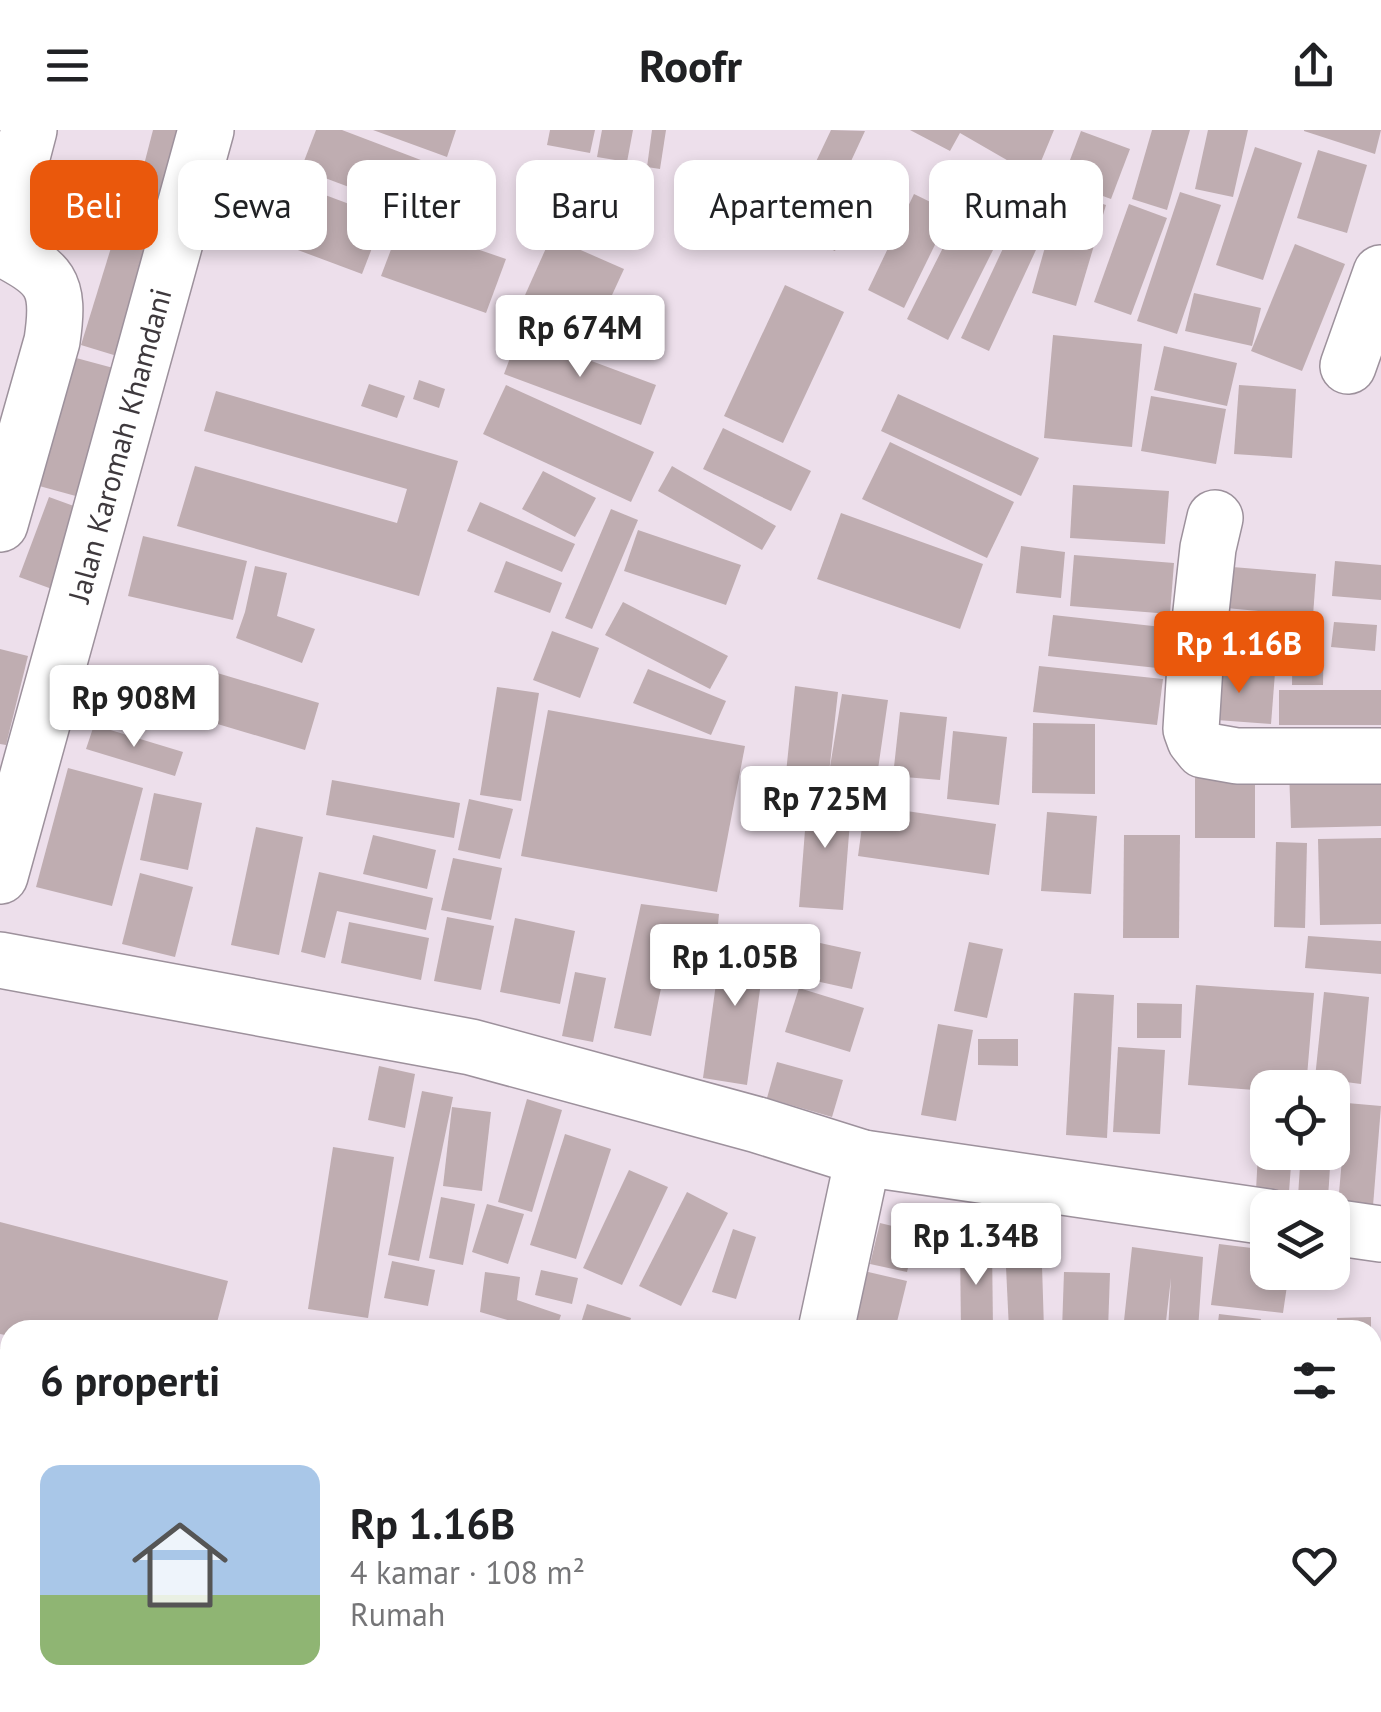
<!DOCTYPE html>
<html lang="id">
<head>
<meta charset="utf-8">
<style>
  body { margin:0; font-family:"PT Sans",sans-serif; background:#f2f2f2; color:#202124; height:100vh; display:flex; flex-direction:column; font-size:38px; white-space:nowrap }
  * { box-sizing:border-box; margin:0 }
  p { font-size:32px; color:#757577 }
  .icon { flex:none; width:55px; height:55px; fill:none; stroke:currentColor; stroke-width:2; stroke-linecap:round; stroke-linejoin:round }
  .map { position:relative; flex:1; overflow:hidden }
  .side { position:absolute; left:0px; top:1190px; width:1382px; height:392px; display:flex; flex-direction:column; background:#fff; border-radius:30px 30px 0 0; box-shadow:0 5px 15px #0003 }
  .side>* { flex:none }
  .hud { position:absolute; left:30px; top:30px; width:1322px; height:90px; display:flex; gap:20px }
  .buttons { position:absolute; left:1250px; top:940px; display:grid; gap:20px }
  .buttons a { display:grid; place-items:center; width:100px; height:100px; border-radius:20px; background:#fff; box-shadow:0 5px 15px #0003; font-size:50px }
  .price { position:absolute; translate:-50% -85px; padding:0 22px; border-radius:10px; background:#fff; color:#222; font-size:32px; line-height:65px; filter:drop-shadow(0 2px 5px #0008) }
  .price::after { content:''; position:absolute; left:50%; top:60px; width:30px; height:22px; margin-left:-15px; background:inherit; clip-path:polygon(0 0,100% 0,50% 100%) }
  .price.active { background:#ea580c; color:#fff }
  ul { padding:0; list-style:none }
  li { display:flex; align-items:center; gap:30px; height:250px; padding:0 40px }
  li span { display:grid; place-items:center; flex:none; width:280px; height:200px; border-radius:20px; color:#555 }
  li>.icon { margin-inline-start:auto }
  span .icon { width:120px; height:120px; fill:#fffc; stroke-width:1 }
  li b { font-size:42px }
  h2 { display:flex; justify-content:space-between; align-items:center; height:120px; padding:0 40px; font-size:42px }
  .chip { padding:0 35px; border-radius:20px; background:#fff; box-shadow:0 5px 15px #0003; font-size:35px; line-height:90px }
  .chip.active { background:#ea580c; color:#fff }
  header { display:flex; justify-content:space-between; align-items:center; height:130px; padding:0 40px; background:#fff; font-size:45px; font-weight:700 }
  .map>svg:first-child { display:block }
  .building { fill:#bfadb1 }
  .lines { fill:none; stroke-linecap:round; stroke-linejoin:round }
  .street-casing { stroke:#9d919c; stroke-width:58 }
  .street { stroke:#fff; stroke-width:55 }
  .labels { text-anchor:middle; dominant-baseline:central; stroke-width:8; stroke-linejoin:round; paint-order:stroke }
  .street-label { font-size:30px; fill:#3e393d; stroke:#fff }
</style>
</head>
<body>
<header><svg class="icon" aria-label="menu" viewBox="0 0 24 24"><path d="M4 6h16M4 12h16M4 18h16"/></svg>Roofr<svg class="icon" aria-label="share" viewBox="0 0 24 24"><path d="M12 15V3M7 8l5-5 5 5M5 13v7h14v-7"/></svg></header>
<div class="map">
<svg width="1381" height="1582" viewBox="0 0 1381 1582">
  <rect width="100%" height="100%" fill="#eddfeb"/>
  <g class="building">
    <path d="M 153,0 L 196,0 L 171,95 L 131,85 Z"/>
    <path d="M 316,0 L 342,0 L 455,43 L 437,90 L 301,39 Z"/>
    <path d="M 373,0 L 456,0 L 447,27 Z"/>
    <path d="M 550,0 L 595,0 L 590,23 L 547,15 Z"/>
    <path d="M 602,0 L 633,0 L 627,32 L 597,27 Z"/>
    <path d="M 652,0 L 666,0 L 660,39 L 647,37 Z"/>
    <path d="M 831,0 L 865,1 L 839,57 L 858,65 L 835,121 L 814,112 L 812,115 L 783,101 Z"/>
    <path d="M 910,0 L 1054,0 L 1037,41 L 1013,30 L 1012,33 L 960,3 L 950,21 Z"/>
    <path d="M 1152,0 L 1190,0 L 1167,80 L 1132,69 Z"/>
    <path d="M 1208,0 L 1248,0 L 1233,67 L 1195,59 Z"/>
    <path d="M 1381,0 L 1375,24 L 1304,1 L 1304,0 Z"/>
    <path d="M 1081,1 L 1130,19 L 1111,69 L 1062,51 Z"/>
    <path d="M 1255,17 L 1302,33 L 1263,150 L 1216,135 Z"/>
    <path d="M 1318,20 L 1367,35 L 1347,103 L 1297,88 Z"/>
    <path d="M 293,53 L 384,87 L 362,144 L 271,110 Z"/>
    <path d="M 1061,61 L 1106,75 L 1076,176 L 1032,163 Z"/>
    <path d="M 1180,62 L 1221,75 L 1177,204 L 1137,191 Z"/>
    <path d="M 914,64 L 951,82 L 904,178 L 868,160 Z"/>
    <path d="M 1129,74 L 1167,88 L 1131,185 L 1094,172 Z"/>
    <path d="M 958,88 L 999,108 L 948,210 L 907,189 Z"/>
    <path d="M 401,93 L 506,129 L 486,183 L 381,146 Z"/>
    <path d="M 1014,95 L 1042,107 L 989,221 L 961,208 Z"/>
    <path d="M 551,107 L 624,139 L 589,215 L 517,183 Z"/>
    <path d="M 114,108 L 151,120 L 117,226 L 81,215 Z"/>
    <path d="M 1295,114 L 1345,134 L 1302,241 L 1251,221 Z"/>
    <path d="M 785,155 L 844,182 L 783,313 L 724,286 Z"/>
    <path d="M 1194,163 L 1261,178 L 1252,216 L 1185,201 Z"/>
    <path d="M 519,204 L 656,255 L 641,295 L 504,244 Z"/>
    <path d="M 1053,205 L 1142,214 L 1132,317 L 1044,308 Z"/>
    <path d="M 1164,216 L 1237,233 L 1227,276 L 1154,260 Z"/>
    <path d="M 65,225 L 117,239 L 83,368 L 32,354 Z"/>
    <path d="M 419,250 L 445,259 L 439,278 L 413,269 Z"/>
    <path d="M 369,254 L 405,266 L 397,288 L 361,276 Z"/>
    <path d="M 506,255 L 654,322 L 631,372 L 483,304 Z"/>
    <path d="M 1239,255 L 1296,259 L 1292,328 L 1234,324 Z"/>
    <path d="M 216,261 L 458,331 L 419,466 L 177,396 L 195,336 L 397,393 L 407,359 L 204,301 Z"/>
    <path d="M 898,264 L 1039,328 L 1021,366 L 881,301 Z"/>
    <path d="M 1151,266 L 1226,279 L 1216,334 L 1141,321 Z"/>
    <path d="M 723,298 L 811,341 L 791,381 L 703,339 Z"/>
    <path d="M 890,312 L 1014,372 L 987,428 L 862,369 Z"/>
    <path d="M 672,336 L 776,396 L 762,420 L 658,361 Z"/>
    <path d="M 543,341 L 596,368 L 575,407 L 522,379 Z"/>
    <path d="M 1073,355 L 1169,361 L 1165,414 L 1070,408 Z"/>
    <path d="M 49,367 L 82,379 L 52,459 L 19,447 Z"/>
    <path d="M 480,372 L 575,414 L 562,442 L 467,401 Z"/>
    <path d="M 611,379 L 638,390 L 592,499 L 565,488 Z"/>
    <path d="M 841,383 L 983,434 L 960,499 L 817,449 Z"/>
    <path d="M 638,400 L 741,435 L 726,475 L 624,441 Z"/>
    <path d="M 143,406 L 247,431 L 233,490 L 128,466 Z"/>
    <path d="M 1021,416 L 1065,422 L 1061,468 L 1016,463 Z"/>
    <path d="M 1074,425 L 1174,433 L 1170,484 L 1070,476 Z"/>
    <path d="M 506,431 L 562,453 L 550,483 L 494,462 Z"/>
    <path d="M 1335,431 L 1381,435 L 1381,470 L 1332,466 Z"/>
    <path d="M 1208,435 L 1316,444 L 1313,486 L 1204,476 Z"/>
    <path d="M 255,436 L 287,443 L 277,486 L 315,499 L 302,533 L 236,508 L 245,482 Z"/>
    <path d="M 623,472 L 728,526 L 710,559 L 605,505 Z"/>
    <path d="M 1053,485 L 1162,497 L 1157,538 L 1048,526 Z"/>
    <path d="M 1203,487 L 1284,494 L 1282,534 L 1199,528 Z"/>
    <path d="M 1293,491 L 1324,492 L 1323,555 L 1292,555 Z"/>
    <path d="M 1334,492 L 1377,495 L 1375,521 L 1331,517 Z"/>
    <path d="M 552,501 L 599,518 L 580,568 L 533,550 Z"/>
    <path d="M 0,519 L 28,526 L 6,615 L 0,614 Z"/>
    <path d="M 1039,536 L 1163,549 L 1157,595 L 1033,582 Z"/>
    <path d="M 197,537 L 319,573 L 305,620 L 184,584 Z"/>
    <path d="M 648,539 L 726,571 L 711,605 L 633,573 Z"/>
    <path d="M 1205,539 L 1275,543 L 1271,594 L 1203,589 Z"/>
    <path d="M 795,556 L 838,562 L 829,643 L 842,564 L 888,570 L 875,660 L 828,653 L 829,648 L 786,643 Z"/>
    <path d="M 497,557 L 539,563 L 521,671 L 480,665 Z"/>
    <rect x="1279" y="560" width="102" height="35"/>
    <path d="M 548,580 L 745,616 L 717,762 L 521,726 Z"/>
    <path d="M 900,582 L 947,587 L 940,650 L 893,646 Z"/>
    <path d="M 1033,593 L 1095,594 L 1095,664 L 1032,663 Z"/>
    <path d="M 94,595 L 183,622 L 175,646 L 86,619 Z"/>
    <path d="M 953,601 L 1007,607 L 999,675 L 947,669 Z"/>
    <path d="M 1381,636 L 1381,696 L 1291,698 L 1289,639 Z"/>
    <path d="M 68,638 L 143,658 L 112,776 L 36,757 Z"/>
    <rect x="1195" y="644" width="60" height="64"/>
    <path d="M 332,650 L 460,673 L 454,708 L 326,685 Z"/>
    <path d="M 808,662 L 852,666 L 843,780 L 799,777 Z"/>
    <path d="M 154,663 L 202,673 L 188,740 L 140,730 Z"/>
    <path d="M 469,669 L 513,679 L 500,729 L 458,720 Z"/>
    <path d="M 865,675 L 996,694 L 989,745 L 858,726 Z"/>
    <path d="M 1047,682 L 1097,686 L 1091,764 L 1041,761 Z"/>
    <path d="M 256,697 L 303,707 L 279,825 L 231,815 Z"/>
    <path d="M 373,705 L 436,720 L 427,759 L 363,744 Z"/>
    <path d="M 1124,705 L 1180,705 L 1179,808 L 1123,808 Z"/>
    <path d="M 1381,708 L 1381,794 L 1320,795 L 1318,709 Z"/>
    <path d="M 1276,712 L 1307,713 L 1305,798 L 1274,797 Z"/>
    <path d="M 453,728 L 502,738 L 491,790 L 441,780 Z"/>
    <path d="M 319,742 L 433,768 L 426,800 L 337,781 L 325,828 L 301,822 Z"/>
    <path d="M 140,743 L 193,757 L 175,827 L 122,814 Z"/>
    <path d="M 641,774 L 719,784 L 716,816 L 671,811 L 651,906 L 614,898 Z"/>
    <path d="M 447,787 L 494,796 L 481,860 L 434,851 Z"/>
    <path d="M 515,788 L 575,801 L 560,874 L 500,862 Z"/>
    <path d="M 349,792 L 429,808 L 421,850 L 341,833 Z"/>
    <path d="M 723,803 L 767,808 L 747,955 L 703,948 Z"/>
    <path d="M 1308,806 L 1381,811 L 1381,844 L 1305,838 Z"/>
    <path d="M 811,811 L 861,822 L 852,859 L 802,848 Z"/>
    <path d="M 969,812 L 1003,819 L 987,888 L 954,881 Z"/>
    <path d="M 575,842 L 606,848 L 593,912 L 562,906 Z"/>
    <path d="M 1196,855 L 1314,863 L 1306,958 L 1268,958 L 1268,961 L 1188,955 Z"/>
    <path d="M 799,858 L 864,878 L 850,922 L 785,902 Z"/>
    <path d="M 1324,862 L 1369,867 L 1361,954 L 1315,948 Z"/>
    <path d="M 1074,863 L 1114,865 L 1107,1008 L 1066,1005 Z"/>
    <path d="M 1137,873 L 1182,874 L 1181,908 L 1137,908 Z"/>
    <path d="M 938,894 L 973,900 L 956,991 L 921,985 Z"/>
    <path d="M 978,909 L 1018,909 L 1018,936 L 978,935 Z"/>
    <path d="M 1118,917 L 1165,920 L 1160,1004 L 1113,1002 Z"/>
    <path d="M 777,932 L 843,950 L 832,987 L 767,968 Z"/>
    <path d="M 379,936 L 415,944 L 405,998 L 368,990 Z"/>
    <path d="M 422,961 L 453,967 L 419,1131 L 388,1125 Z"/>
    <path d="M 527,969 L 562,980 L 532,1082 L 498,1072 Z"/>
    <path d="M 1261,969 L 1268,970 L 1268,1022 L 1292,1022 L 1289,1062 L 1256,1060 Z"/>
    <path d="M 1347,973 L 1381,976 L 1373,1076 L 1338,1074 Z"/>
    <path d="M 452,977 L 491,982 L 482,1061 L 443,1056 Z"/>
    <path d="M 565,1004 L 611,1019 L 576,1129 L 530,1115 Z"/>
    <path d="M 333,1017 L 394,1027 L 368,1188 L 308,1179 Z"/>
    <path d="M 1301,1022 L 1331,1022 L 1328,1068 L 1298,1066 Z"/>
    <path d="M 629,1040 L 668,1057 L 622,1155 L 583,1138 Z"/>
    <path d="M 687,1062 L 728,1083 L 681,1176 L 639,1156 Z"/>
    <path d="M 441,1067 L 475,1074 L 463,1135 L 429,1128 Z"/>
    <path d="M 487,1074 L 524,1084 L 508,1134 L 472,1122 Z"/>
    <path d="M 0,1092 L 228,1151 L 215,1200 L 10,1200 L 10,1206 L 0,1204 Z"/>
    <path d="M 880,1093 L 917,1102 L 907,1142 L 870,1134 Z"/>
    <path d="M 733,1099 L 756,1107 L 736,1169 L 712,1162 Z"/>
    <path d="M 1219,1114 L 1268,1120 L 1268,1142 L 1289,1142 L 1283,1183 L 1211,1175 Z"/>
    <path d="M 960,1116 L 992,1116 L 993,1200 L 961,1200 Z"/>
    <path d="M 1132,1117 L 1203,1127 L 1198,1200 L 1168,1200 L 1171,1148 L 1165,1200 L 1123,1200 Z"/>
    <path d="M 392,1131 L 435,1140 L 428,1176 L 384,1168 Z"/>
    <path d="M 1042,1136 L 1044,1200 L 1009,1200 L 1006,1137 Z"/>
    <path d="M 541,1140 L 578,1148 L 572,1174 L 535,1165 Z"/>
    <path d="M 864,1141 L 907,1151 L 895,1200 L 850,1200 Z"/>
    <path d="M 485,1142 L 520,1147 L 517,1170 L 561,1185 L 556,1200 L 542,1200 L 480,1182 Z"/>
    <path d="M 1064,1142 L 1110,1143 L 1108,1200 L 1062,1200 Z"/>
    <path d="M 587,1174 L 631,1188 L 627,1200 L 592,1200 L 580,1196 Z"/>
    <path d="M 1219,1184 L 1261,1189 L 1259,1200 L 1217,1200 Z"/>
    <path d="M 1371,1187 L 1371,1200 L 1338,1200 L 1337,1188 Z"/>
    <path d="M 0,1218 L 10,1220 L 10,1309 L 0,1306 Z"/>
    <rect x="1372" y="1285" width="9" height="37"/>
    <path d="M 0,1316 L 10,1318 L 10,1372 L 0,1369 Z"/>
    <path d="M 0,1371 L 10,1374 L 10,1457 L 0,1455 Z"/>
    <path d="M 1372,1386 L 1381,1387 L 1381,1454 L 1372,1454 Z"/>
    <path d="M 1372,1492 L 1381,1493 L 1381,1582 L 1335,1582 L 1335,1572 L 1372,1572 Z"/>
    <path d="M 276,1572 L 331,1572 L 328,1582 L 273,1582 Z"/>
    <path d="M 346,1572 L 384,1572 L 381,1582 L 342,1582 Z"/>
    <path d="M 395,1572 L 442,1572 L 440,1582 L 392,1582 Z"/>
    <path d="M 501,1572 L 532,1572 L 527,1582 L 496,1582 Z"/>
    <path d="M 544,1572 L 574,1572 L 571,1582 L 541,1582 Z"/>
    <path d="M 579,1572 L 610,1572 L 607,1582 L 577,1582 Z"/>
    <path d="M 616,1572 L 642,1572 L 640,1582 L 613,1582 Z"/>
    <path d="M 652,1572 L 721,1572 L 732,1582 L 649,1582 Z"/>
    <path d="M 777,1572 L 857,1572 L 856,1582 L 776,1582 Z"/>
    <path d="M 895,1572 L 949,1572 L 948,1582 L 894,1582 Z"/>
  </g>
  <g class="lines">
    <g class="street-casing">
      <g id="street">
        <path d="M 0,111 L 29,0"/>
        <path d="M 0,117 C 50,144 61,151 52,211 L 0,394"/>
        <path d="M 1348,236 L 1381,143"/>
        <path d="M 1215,388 L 1208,418 L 1195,536 L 1191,599 L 1195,610 L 1203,620 L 1237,626 L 1381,626"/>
        <path d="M 0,746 L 206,0"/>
        <path d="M 0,830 L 471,917 L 758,995 L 863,1028 L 1268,1087"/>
        <path d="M 1332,1097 L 1381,1104"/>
        <path d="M 826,1200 L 863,1028"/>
        <path d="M 742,1582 L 744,1572"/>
        <path d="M 1271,1582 L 1273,1572"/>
      </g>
    </g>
    <use href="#street" class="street"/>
  </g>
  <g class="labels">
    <g class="street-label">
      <text transform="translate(119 315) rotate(-75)">Jalan Karomah Khamdani</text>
    </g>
  </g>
</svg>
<div class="buttons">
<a><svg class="icon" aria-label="locate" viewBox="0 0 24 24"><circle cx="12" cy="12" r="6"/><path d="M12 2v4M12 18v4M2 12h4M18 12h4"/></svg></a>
<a><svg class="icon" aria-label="layers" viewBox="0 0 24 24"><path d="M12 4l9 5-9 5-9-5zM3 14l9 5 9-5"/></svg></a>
</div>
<b class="price" style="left:580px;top:250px">Rp 674M</b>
<b class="price active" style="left:1239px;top:566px">Rp 1.16B</b>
<b class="price" style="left:134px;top:620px">Rp 908M</b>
<b class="price" style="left:825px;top:721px">Rp 725M</b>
<b class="price" style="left:735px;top:879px">Rp 1.05B</b>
<b class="price" style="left:976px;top:1158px">Rp 1.34B</b>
<div class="hud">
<a class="chip active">Beli</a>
<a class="chip">Sewa</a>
<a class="chip">Filter</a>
<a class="chip">Baru</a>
<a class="chip">Apartemen</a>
<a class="chip">Rumah</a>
</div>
<section class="side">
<h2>6 properti<svg class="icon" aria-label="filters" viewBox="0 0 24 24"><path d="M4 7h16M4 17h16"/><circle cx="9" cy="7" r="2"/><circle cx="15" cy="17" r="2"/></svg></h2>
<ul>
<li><span style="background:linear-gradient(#a9c7e8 65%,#8fb573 0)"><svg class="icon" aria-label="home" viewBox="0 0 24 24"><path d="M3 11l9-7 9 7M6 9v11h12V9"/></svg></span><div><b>Rp 1.16B</b><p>4 kamar · 108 m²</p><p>Rumah</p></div><svg class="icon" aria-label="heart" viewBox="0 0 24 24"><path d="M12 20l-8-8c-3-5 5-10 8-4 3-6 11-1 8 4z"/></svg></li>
</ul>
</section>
</div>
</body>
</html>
